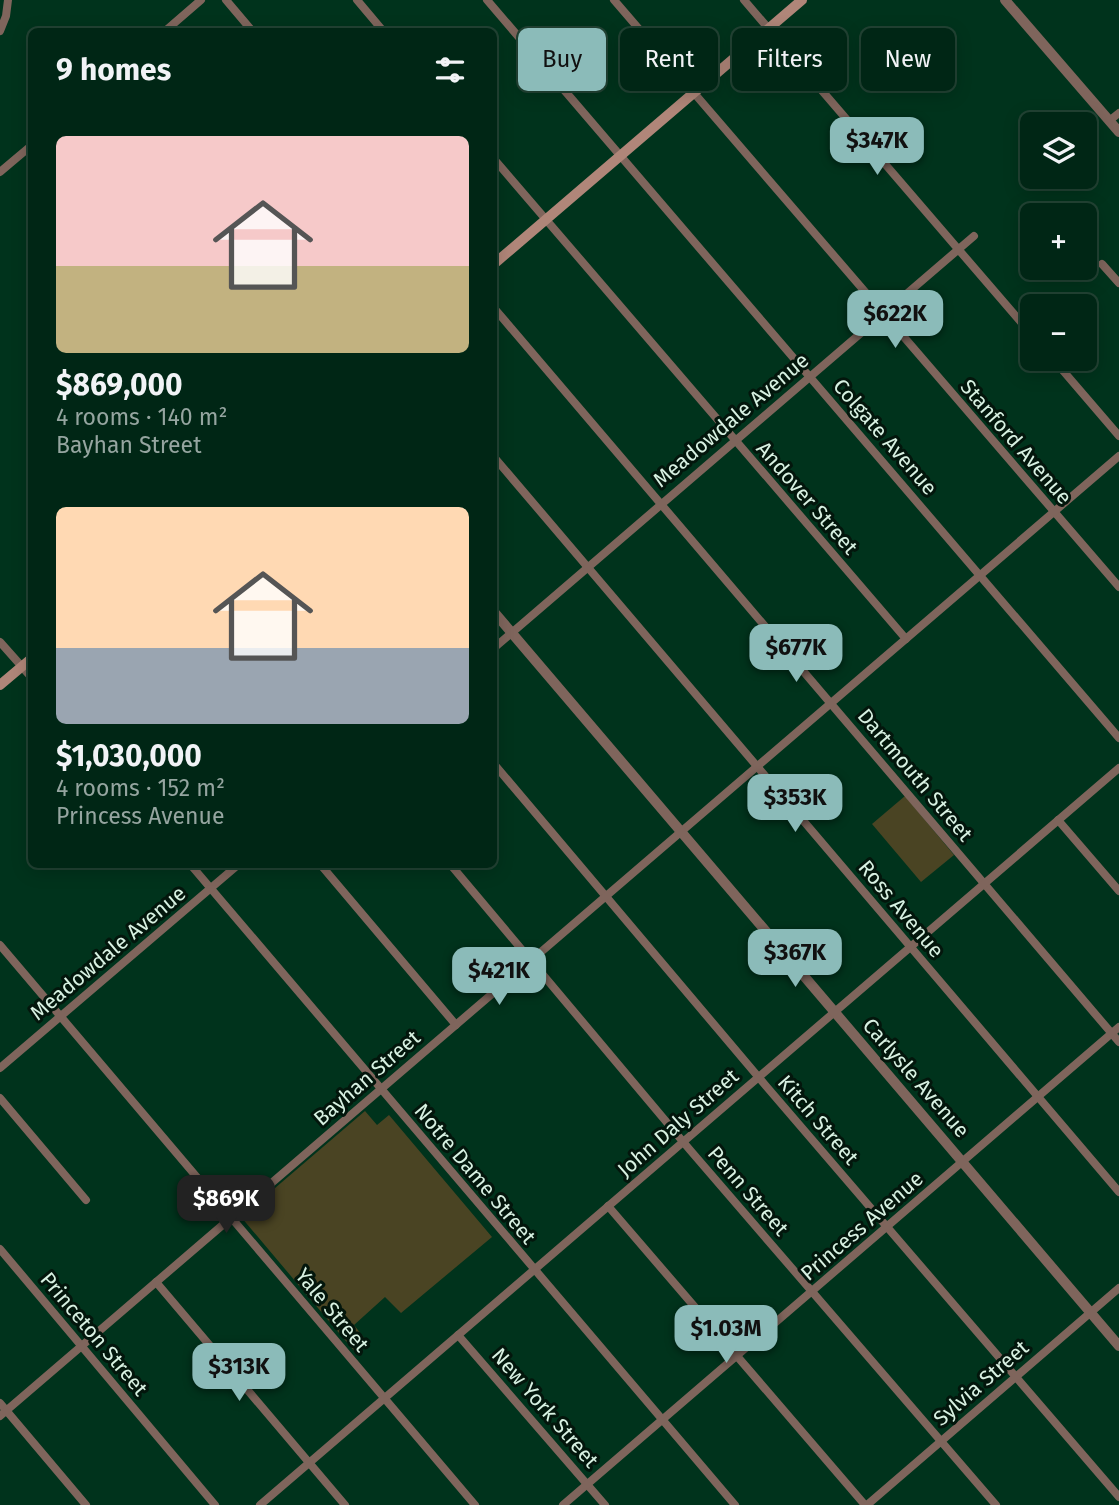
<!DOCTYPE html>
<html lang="en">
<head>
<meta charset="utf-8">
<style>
  body { margin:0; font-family:"Fira Sans",sans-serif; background:#0e3222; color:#f1f3f6; height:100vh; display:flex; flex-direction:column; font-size:26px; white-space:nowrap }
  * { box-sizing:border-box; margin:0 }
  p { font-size:23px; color:#95a5a0 }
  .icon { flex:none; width:38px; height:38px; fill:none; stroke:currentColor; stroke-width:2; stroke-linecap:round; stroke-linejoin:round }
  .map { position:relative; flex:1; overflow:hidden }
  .details { position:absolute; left:28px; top:28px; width:469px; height:840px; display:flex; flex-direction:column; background:#002615; border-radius:10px; box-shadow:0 4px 18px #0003,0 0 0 2px #224334 }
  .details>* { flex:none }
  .guide { position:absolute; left:518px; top:28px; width:495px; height:63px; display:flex; gap:14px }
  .fabs { position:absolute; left:1020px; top:112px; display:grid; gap:14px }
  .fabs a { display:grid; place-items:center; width:77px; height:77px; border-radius:10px; background:#002615; box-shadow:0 4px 18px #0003,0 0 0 2px #224334; font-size:35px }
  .price { position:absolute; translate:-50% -60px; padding:0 16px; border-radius:14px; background:#8bbbb9; color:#111; font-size:23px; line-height:46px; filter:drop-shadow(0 2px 4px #0008) }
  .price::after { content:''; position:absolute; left:50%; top:42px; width:21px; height:16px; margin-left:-10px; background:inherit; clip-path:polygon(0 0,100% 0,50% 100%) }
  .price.active { background:#222; color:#fff }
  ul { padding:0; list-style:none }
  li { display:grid; align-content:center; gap:14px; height:371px; padding:0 28px }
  li span { display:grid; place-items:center; height:217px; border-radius:10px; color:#555 }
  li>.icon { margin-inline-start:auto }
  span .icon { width:126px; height:126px; fill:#fffc; stroke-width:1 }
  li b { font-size:30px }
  h2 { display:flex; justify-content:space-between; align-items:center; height:84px; padding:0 28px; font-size:30px }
  .pill { padding:0 24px; border-radius:10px; background:#002615; box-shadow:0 4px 18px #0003,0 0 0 2px #224334; font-size:24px; line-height:63px }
  .pill.active { background:#8bbbb9; color:#111 }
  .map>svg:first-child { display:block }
  .green { fill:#4a4423 }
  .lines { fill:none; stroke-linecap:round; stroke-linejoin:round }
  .minor { stroke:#7f655c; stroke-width:8 }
  .tertiary { stroke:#7f655c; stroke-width:10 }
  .secondary { stroke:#b08679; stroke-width:10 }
  .labels { text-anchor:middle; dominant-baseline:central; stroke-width:6; stroke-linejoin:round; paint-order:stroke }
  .street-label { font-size:21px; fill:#d8f1e2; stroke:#03160c }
</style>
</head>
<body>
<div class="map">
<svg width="1119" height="1505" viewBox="0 0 1119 1505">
  <rect width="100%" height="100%" fill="#00331c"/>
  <g class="green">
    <path d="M 905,796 L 954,855 L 921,882 L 872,824 Z"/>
    <path d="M 365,1111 L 377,1125 L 389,1115 L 492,1237 L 401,1313 L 385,1297 L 354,1325 L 368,1343 L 356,1353 L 241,1217 Z"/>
  </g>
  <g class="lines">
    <g class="minor">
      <path d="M 226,0 L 253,32"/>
      <path d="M 357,0 L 384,32"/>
      <path d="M 487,0 L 1119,738"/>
      <path d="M 614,0 L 1119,587"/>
      <path d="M 744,0 L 1032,335"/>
      <path d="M 0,31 L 6,16 L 8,0"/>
      <path d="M 164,32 L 201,0"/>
      <path d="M 1109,121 L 1119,113"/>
      <path d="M 494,159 L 906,639"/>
      <path d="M 0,172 L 32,145"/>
      <path d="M 1102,264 L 1119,283"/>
      <path d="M 494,308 L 1119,1042"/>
      <path d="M 1053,359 L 1119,436"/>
      <path d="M 494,457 L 1119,1192"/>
      <path d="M 0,642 L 32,678"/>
      <path d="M 494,648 L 974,236"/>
      <path d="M 494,764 L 766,1086 L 1119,1497"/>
      <path d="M 1058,820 L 1119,891"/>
      <path d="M 190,864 L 735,1505"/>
      <path d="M 320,864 L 456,1025"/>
      <path d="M 450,864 L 690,1150 L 996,1505"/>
      <path d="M 0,945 L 475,1505"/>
      <path d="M 0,1068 L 239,864"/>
      <path d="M 0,1098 L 86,1200"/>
      <path d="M 608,1206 L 865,1505"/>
      <path d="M 0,1249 L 215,1505"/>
      <path d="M 156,1282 L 345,1505"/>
      <path d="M 458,1335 L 605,1505"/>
      <path d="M 0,1403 L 86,1505"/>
      <path d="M 0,1416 L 1119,456"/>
      <path d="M 260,1505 L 1119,768"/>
      <path d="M 563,1505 L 1119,1027"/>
      <path d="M 867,1505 L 1119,1288"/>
    </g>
    <g class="tertiary">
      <path d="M 1005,0 L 1119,132"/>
      <path d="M 494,612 L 1119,1346"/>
    </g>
    <g class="secondary">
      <path d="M 494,264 L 802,0"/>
      <path d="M 0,685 L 32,658"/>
    </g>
  </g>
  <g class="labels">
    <g class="street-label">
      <text transform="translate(731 420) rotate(-40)">Meadowdale Avenue</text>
      <text transform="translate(885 437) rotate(49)">Colgate Avenue</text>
      <text transform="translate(1016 442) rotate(49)">Stanford Avenue</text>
      <text transform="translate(807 498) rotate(49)">Andover Street</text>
      <text transform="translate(915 775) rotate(50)">Dartmouth Street</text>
      <text transform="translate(901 909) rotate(50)">Ross Avenue</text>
      <text transform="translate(108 953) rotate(-40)">Meadowdale Avenue</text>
      <text transform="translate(367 1078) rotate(-41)">Bayhan Street</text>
      <text transform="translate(916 1078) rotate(49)">Carlysle Avenue</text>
      <text transform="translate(818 1120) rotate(49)">Kitch Street</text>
      <text transform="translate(678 1123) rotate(-41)">John Daly Street</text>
      <text transform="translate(475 1174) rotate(50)">Notre Dame Street</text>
      <text transform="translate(748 1191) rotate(49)">Penn Street</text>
      <text transform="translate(862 1226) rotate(-41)">Princess Avenue</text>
      <text transform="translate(332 1310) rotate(50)">Yale Street</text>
      <text transform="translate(94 1334) rotate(50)">Princeton Street</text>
      <text transform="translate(981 1383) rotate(-41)">Sylvia Street</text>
      <text transform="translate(545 1408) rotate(49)">New York Street</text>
    </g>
  </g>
</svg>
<div class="fabs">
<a><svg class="icon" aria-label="layers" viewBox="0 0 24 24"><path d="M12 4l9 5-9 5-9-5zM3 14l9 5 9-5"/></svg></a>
<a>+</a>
<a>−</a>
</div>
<b class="price" style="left:877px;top:177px">$347K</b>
<b class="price" style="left:895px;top:350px">$622K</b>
<b class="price" style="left:796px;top:684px">$677K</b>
<b class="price" style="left:795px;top:834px">$353K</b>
<b class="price" style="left:795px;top:989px">$367K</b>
<b class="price" style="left:499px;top:1007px">$421K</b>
<b class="price active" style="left:226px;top:1235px">$869K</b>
<b class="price" style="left:726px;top:1365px">$1.03M</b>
<b class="price" style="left:239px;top:1403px">$313K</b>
<div class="guide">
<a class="pill active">Buy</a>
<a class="pill">Rent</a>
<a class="pill">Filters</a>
<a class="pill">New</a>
</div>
<section class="details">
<h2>9 homes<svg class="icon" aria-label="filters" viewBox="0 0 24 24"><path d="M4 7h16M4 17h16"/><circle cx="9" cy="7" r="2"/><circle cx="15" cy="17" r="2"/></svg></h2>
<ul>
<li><span style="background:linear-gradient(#f6c9c9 60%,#c2b280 0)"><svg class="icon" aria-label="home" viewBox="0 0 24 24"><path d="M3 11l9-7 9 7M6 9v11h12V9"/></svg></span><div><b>$869,000</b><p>4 rooms · 140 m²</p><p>Bayhan Street</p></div></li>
<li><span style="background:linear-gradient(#ffd9b3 65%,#9aa5b1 0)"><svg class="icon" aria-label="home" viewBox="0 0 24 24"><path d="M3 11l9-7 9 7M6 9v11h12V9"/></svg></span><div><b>$1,030,000</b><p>4 rooms · 152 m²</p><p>Princess Avenue</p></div></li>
</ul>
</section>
</div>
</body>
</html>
